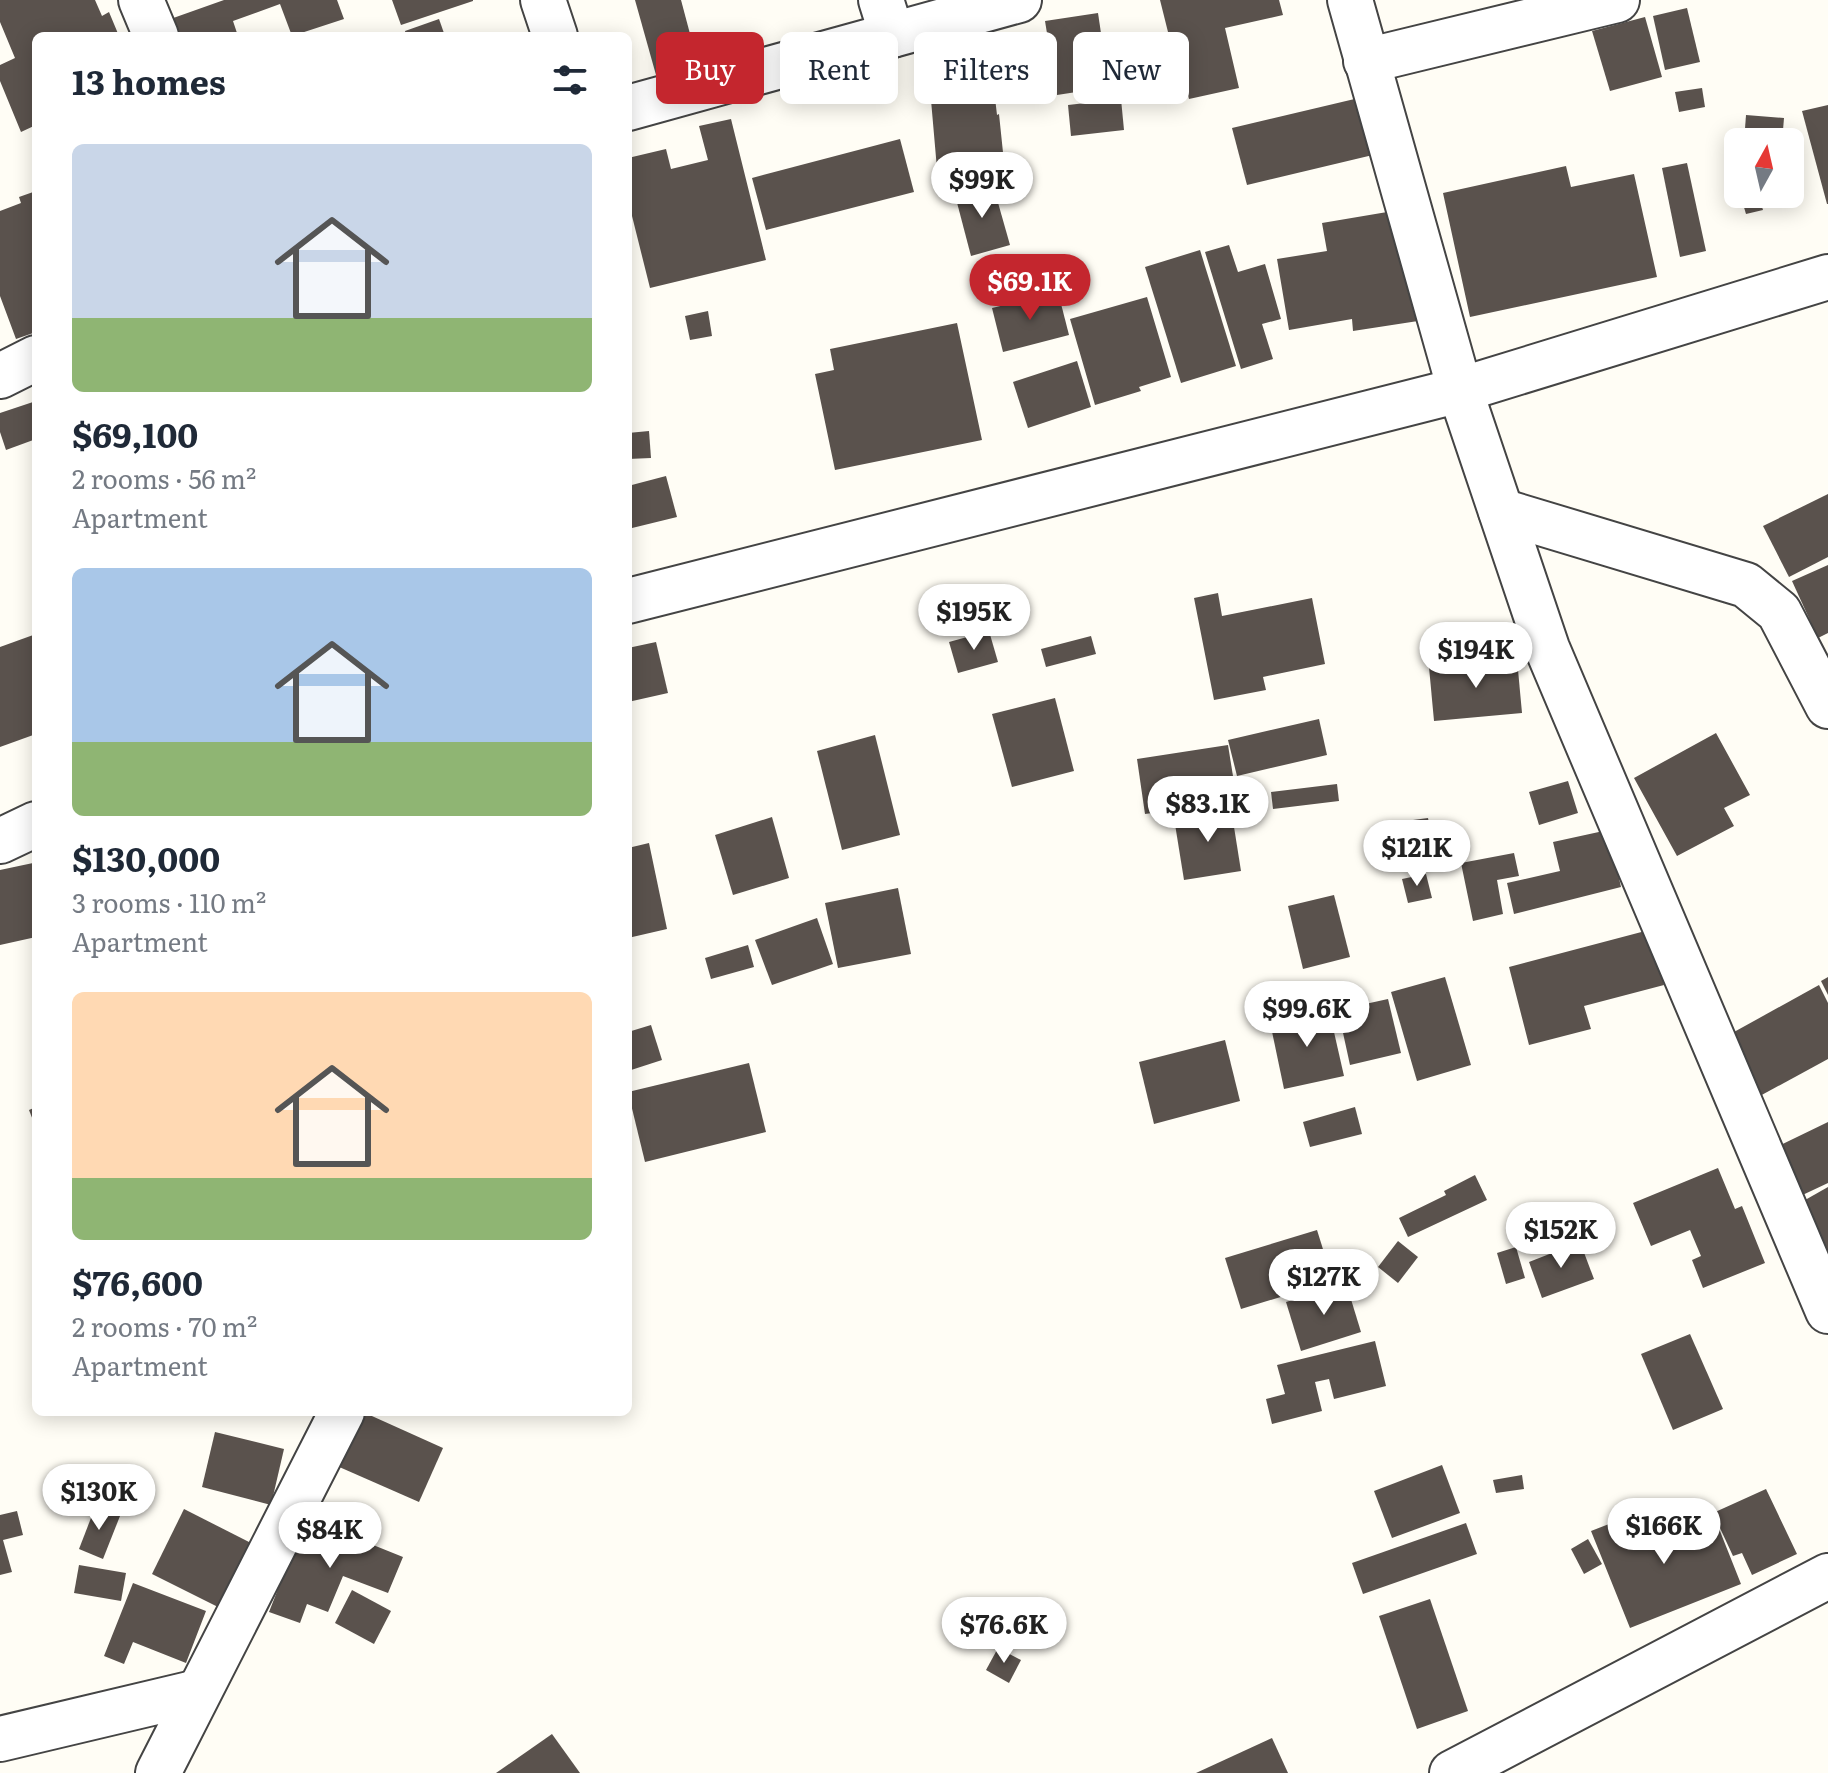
<!DOCTYPE html>
<html lang="en">
<head>
<meta charset="utf-8">
<style>
  body { margin:0; font-family:Literata,serif; background:#f6f6f7; color:#1f2937; height:100vh; display:flex; flex-direction:column; font-size:30px; white-space:nowrap }
  * { box-sizing:border-box; margin:0 }
  p { font-size:26px; color:#747a83 }
  .icon { flex:none; width:44px; height:44px; fill:none; stroke:currentColor; stroke-width:2; stroke-linecap:round; stroke-linejoin:round }
  .map { position:relative; flex:1; overflow:hidden }
  .panel { position:absolute; left:32px; top:32px; width:600px; height:1384px; display:flex; flex-direction:column; background:#fff; border-radius:12px; box-shadow:0 4px 20px #0003 }
  .panel>* { flex:none }
  .top-card { position:absolute; left:656px; top:32px; width:760px; height:72px; display:flex; gap:16px }
  .needle { width:52px; rotate:8deg }
  .controls { position:absolute; left:1724px; top:128px; display:grid; gap:16px }
  .controls a { display:grid; place-items:center; width:80px; height:80px; border-radius:12px; background:#fff; box-shadow:0 4px 20px #0003; font-size:40px }
  .price { position:absolute; translate:-50% -68px; padding:0 18px; border-radius:28px; background:#fff; color:#222; font-size:26px; line-height:52px; filter:drop-shadow(0 2px 4px #0008) }
  .price::after { content:''; position:absolute; left:50%; top:48px; width:24px; height:18px; margin-left:-12px; background:inherit; clip-path:polygon(0 0,100% 0,50% 100%) }
  .price.on { background:#c4262e; color:#fff }
  ul { padding:0; list-style:none }
  li { display:grid; align-content:center; gap:16px; height:424px; padding:0 40px }
  li span { display:grid; place-items:center; height:248px; border-radius:12px; color:#555 }
  li>.icon { margin-inline-start:auto }
  span .icon { width:144px; height:144px; fill:#fffc; stroke-width:1 }
  li b { font-size:34px }
  h2 { display:flex; justify-content:space-between; align-items:center; height:96px; padding:0 40px; font-size:34px }
  .chip { padding:0 28px; border-radius:12px; background:#fff; box-shadow:0 4px 20px #0003; font-size:28px; line-height:72px }
  .chip.on { background:#c4262e; color:#fff }
  .map>svg:first-child { display:block }
  .building { fill:#5a524d }
  .lines { fill:none; stroke-linecap:round; stroke-linejoin:round }
  .minor-casing { stroke:#444; stroke-width:48 }
  .tertiary-casing { stroke:#444; stroke-width:48 }
  .minor { stroke:#fff; stroke-width:44 }
  .tertiary { stroke:#fff; stroke-width:44 }
</style>
</head>
<body>
<div class="map">
<svg width="1828" height="1773" viewBox="0 0 1828 1773">
  <rect width="100%" height="100%" fill="#fffdf5"/>
  <g class="building">
    <path d="M 0,0 L 95,0 L 102,16 L 109,12 L 119,36 L 36,36 L 36,125 L 21,132 L 0,81 L 0,65 L 15,58 L 0,22 Z"/>
    <path d="M 224,0 L 337,0 L 344,19 L 292,36 L 280,4 L 233,21 L 238,36 L 167,36 L 162,22 Z"/>
    <path d="M 392,0 L 473,0 L 473,1 L 401,25 Z"/>
    <path d="M 635,0 L 681,0 L 698,64 L 656,75 Z"/>
    <path d="M 1160,0 L 1279,0 L 1283,15 L 1225,28 L 1239,88 L 1189,99 L 1182,72 L 1178,72 Z"/>
    <path d="M 1687,8 L 1700,62 L 1665,70 L 1653,16 Z"/>
    <path d="M 1098,13 L 1109,87 L 1057,95 L 1045,21 Z"/>
    <path d="M 1645,17 L 1662,77 L 1610,91 L 1592,31 Z"/>
    <path d="M 439,19 L 445,36 L 406,36 L 405,31 Z"/>
    <path d="M 982,49 L 986,90 L 994,89 L 997,115 L 999,114 L 1004,162 L 937,169 L 927,54 Z"/>
    <path d="M 1702,88 L 1705,107 L 1679,112 L 1675,92 Z"/>
    <path d="M 1363,97 L 1377,154 L 1247,185 L 1232,128 Z"/>
    <path d="M 1121,99 L 1124,130 L 1071,136 L 1068,105 Z"/>
    <path d="M 1828,105 L 1828,204 L 1827,204 L 1802,111 Z"/>
    <path d="M 1746,115 L 1784,118 L 1782,142 L 1744,142 Z"/>
    <path d="M 731,119 L 766,260 L 650,288 L 628,200 L 628,158 L 666,149 L 671,169 L 708,160 L 699,126 Z"/>
    <path d="M 900,139 L 914,192 L 766,230 L 752,178 Z"/>
    <path d="M 1687,163 L 1706,251 L 1680,257 L 1662,168 Z"/>
    <path d="M 1566,166 L 1571,187 L 1634,174 L 1657,277 L 1470,317 L 1443,193 Z"/>
    <path d="M 993,185 L 1010,245 L 971,256 L 955,195 Z"/>
    <path d="M 36,191 L 36,332 L 16,339 L 0,296 L 0,211 L 21,203 L 19,197 Z"/>
    <path d="M 1740,194 L 1758,194 L 1763,210 L 1746,214 Z"/>
    <path d="M 1399,210 L 1418,321 L 1353,331 L 1352,319 L 1289,330 L 1277,259 L 1327,251 L 1322,223 Z"/>
    <path d="M 1229,245 L 1238,272 L 1265,264 L 1281,319 L 1262,324 L 1273,359 L 1241,369 L 1205,252 Z"/>
    <path d="M 1200,250 L 1236,366 L 1181,383 L 1145,267 Z"/>
    <path d="M 1058,292 L 1069,335 L 1003,352 L 992,308 Z"/>
    <path d="M 1147,297 L 1171,377 L 1139,387 L 1141,391 L 1095,405 L 1070,319 Z"/>
    <path d="M 708,311 L 712,336 L 690,340 L 685,316 Z"/>
    <path d="M 957,323 L 982,440 L 835,470 L 815,374 L 834,370 L 830,349 Z"/>
    <path d="M 1077,361 L 1091,407 L 1028,428 L 1013,382 Z"/>
    <path d="M 36,401 L 36,439 L 6,450 L 0,432 L 0,413 Z"/>
    <path d="M 649,431 L 651,458 L 628,459 L 628,433 Z"/>
    <path d="M 666,476 L 677,517 L 628,529 L 628,486 Z"/>
    <path d="M 1828,494 L 1828,557 L 1789,577 L 1763,526 Z"/>
    <path d="M 1828,565 L 1828,633 L 1818,638 L 1792,581 Z"/>
    <path d="M 1218,593 L 1222,616 L 1312,598 L 1325,664 L 1263,677 L 1266,690 L 1214,700 L 1194,598 Z"/>
    <path d="M 989,631 L 998,662 L 958,673 L 949,642 Z"/>
    <path d="M 36,634 L 36,734 L 0,747 L 0,647 Z"/>
    <path d="M 1091,636 L 1096,654 L 1046,667 L 1041,649 Z"/>
    <path d="M 656,642 L 668,693 L 628,702 L 628,648 Z"/>
    <path d="M 1517,659 L 1522,713 L 1434,721 L 1429,667 Z"/>
    <path d="M 1055,698 L 1074,771 L 1012,787 L 992,714 Z"/>
    <path d="M 1319,719 L 1327,755 L 1237,776 L 1228,740 Z"/>
    <path d="M 1716,733 L 1750,795 L 1724,808 L 1734,826 L 1677,856 L 1634,778 Z"/>
    <path d="M 875,735 L 900,835 L 842,850 L 817,751 Z"/>
    <path d="M 1228,745 L 1237,801 L 1145,814 L 1137,759 Z"/>
    <path d="M 1568,781 L 1578,813 L 1539,825 L 1529,792 Z"/>
    <path d="M 1337,784 L 1339,801 L 1273,809 L 1271,792 Z"/>
    <path d="M 1231,808 L 1241,871 L 1184,880 L 1174,818 Z"/>
    <path d="M 772,817 L 789,878 L 733,895 L 715,835 Z"/>
    <path d="M 1428,818 L 1432,841 L 1402,845 L 1398,822 Z"/>
    <path d="M 1608,830 L 1621,887 L 1514,914 L 1507,883 L 1560,871 L 1553,842 Z"/>
    <path d="M 649,843 L 667,929 L 628,938 L 628,848 Z"/>
    <path d="M 1514,853 L 1519,876 L 1497,880 L 1503,914 L 1473,921 L 1461,863 Z"/>
    <path d="M 33,863 L 36,876 L 36,937 L 0,945 L 0,870 Z"/>
    <path d="M 1426,874 L 1432,898 L 1408,903 L 1402,879 Z"/>
    <path d="M 898,888 L 911,954 L 838,968 L 825,903 Z"/>
    <path d="M 1334,895 L 1350,957 L 1303,969 L 1288,906 Z"/>
    <path d="M 817,918 L 833,964 L 772,985 L 755,940 Z"/>
    <path d="M 1649,930 L 1664,985 L 1584,1006 L 1591,1029 L 1529,1045 L 1509,967 Z"/>
    <path d="M 748,945 L 754,967 L 711,979 L 705,958 Z"/>
    <path d="M 1445,977 L 1471,1065 L 1417,1081 L 1391,992 Z"/>
    <path d="M 1828,977 L 1828,995 L 1821,981 Z"/>
    <path d="M 1819,985 L 1828,1003 L 1828,1059 L 1758,1097 L 1725,1037 Z"/>
    <path d="M 1388,999 L 1401,1053 L 1350,1065 L 1338,1010 Z"/>
    <path d="M 1329,1010 L 1344,1076 L 1284,1089 L 1270,1022 Z"/>
    <path d="M 651,1025 L 662,1060 L 628,1071 L 628,1032 Z"/>
    <path d="M 1225,1040 L 1240,1101 L 1154,1124 L 1139,1062 Z"/>
    <path d="M 749,1063 L 766,1132 L 645,1162 L 628,1092 Z"/>
    <path d="M 36,1107 L 36,1128 L 29,1110 Z"/>
    <path d="M 1355,1107 L 1362,1134 L 1310,1147 L 1303,1122 Z"/>
    <path d="M 1828,1122 L 1828,1183 L 1794,1199 L 1770,1150 Z"/>
    <path d="M 1718,1168 L 1735,1209 L 1742,1206 L 1765,1263 L 1703,1288 L 1692,1260 L 1701,1256 L 1690,1230 L 1651,1246 L 1633,1203 Z"/>
    <path d="M 1475,1175 L 1487,1200 L 1408,1237 L 1399,1218 L 1446,1195 L 1444,1191 Z"/>
    <path d="M 1828,1187 L 1828,1277 L 1791,1208 Z"/>
    <path d="M 1317,1230 L 1333,1281 L 1241,1309 L 1225,1258 Z"/>
    <path d="M 1398,1241 L 1418,1257 L 1398,1283 L 1378,1267 Z"/>
    <path d="M 1580,1242 L 1594,1279 L 1542,1298 L 1529,1262 Z"/>
    <path d="M 1516,1247 L 1525,1278 L 1506,1284 L 1497,1253 Z"/>
    <path d="M 1346,1283 L 1361,1332 L 1301,1351 L 1286,1302 Z"/>
    <path d="M 1690,1334 L 1723,1409 L 1673,1430 L 1641,1354 Z"/>
    <path d="M 1375,1341 L 1386,1386 L 1334,1399 L 1329,1379 L 1315,1382 L 1322,1411 L 1272,1424 L 1266,1399 L 1285,1394 L 1277,1365 Z"/>
    <path d="M 363,1412 L 443,1448 L 419,1502 L 337,1466 Z"/>
    <path d="M 215,1432 L 284,1449 L 271,1505 L 202,1487 Z"/>
    <path d="M 1442,1465 L 1460,1513 L 1392,1538 L 1374,1491 Z"/>
    <path d="M 1522,1475 L 1524,1489 L 1496,1493 L 1493,1480 Z"/>
    <path d="M 1766,1489 L 1797,1554 L 1752,1575 L 1742,1553 L 1733,1556 L 1713,1513 Z"/>
    <path d="M 96,1505 L 120,1516 L 103,1559 L 79,1549 Z"/>
    <path d="M 184,1509 L 251,1543 L 218,1607 L 152,1574 Z"/>
    <path d="M 1645,1510 L 1657,1538 L 1714,1516 L 1741,1584 L 1630,1628 L 1591,1531 Z"/>
    <path d="M 17,1511 L 23,1535 L 3,1540 L 12,1572 L 0,1575 L 0,1515 Z"/>
    <path d="M 306,1518 L 403,1557 L 388,1593 L 343,1576 L 328,1612 L 307,1604 L 300,1623 L 269,1612 Z"/>
    <path d="M 1466,1523 L 1477,1554 L 1363,1594 L 1352,1563 Z"/>
    <path d="M 1588,1539 L 1602,1564 L 1584,1574 L 1571,1549 Z"/>
    <path d="M 79,1565 L 126,1573 L 121,1601 L 74,1593 Z"/>
    <path d="M 133,1583 L 206,1611 L 186,1663 L 133,1642 L 124,1664 L 104,1656 Z"/>
    <path d="M 352,1590 L 391,1611 L 374,1644 L 335,1623 Z"/>
    <path d="M 1430,1599 L 1468,1711 L 1417,1729 L 1379,1616 Z"/>
    <path d="M 998,1648 L 1021,1660 L 1009,1683 L 986,1670 Z"/>
    <path d="M 552,1734 L 580,1773 L 496,1773 Z"/>
    <path d="M 1272,1738 L 1288,1773 L 1196,1773 Z"/>
  </g>
  <g class="lines">
    <g class="minor-casing">
      <g id="minor">
        <path d="M 141,0 L 156,36"/>
        <path d="M 543,0 L 555,36"/>
        <path d="M 881,0 L 892,35"/>
        <path d="M 1350,0 L 1460,390 L 1547,648 L 1828,1311"/>
        <path d="M 1366,61 L 1617,0"/>
        <path d="M 628,108 L 1019,0"/>
        <path d="M 0,376 L 36,358"/>
        <path d="M 1501,511 L 1746,585 L 1779,612 L 1828,706"/>
        <path d="M 0,1739 L 198,1692"/>
        <path d="M 158,1773 L 342,1412"/>
        <path d="M 1452,1773 L 1828,1576"/>
      </g>
    </g>
    <g class="tertiary-casing">
      <g id="tertiary">
        <path d="M 628,601 L 1460,390 L 1828,277"/>
        <path d="M 0,841 L 36,824"/>
      </g>
    </g>
    <use href="#minor" class="minor"/>
    <use href="#tertiary" class="tertiary"/>
  </g>
</svg>
<div class="controls">
<a><svg class="needle" viewBox="-14 -14 28 28"><path d="M0-13l5 13h-10z" fill="#e53935"/><path d="M0 13l5-13h-10z" fill="#747a83"/></svg></a>
</div>
<b class="price" style="left:982px;top:220px">$99K</b>
<b class="price on" style="left:1030px;top:322px">$69.1K</b>
<b class="price" style="left:974px;top:652px">$195K</b>
<b class="price" style="left:1476px;top:690px">$194K</b>
<b class="price" style="left:1208px;top:844px">$83.1K</b>
<b class="price" style="left:1417px;top:888px">$121K</b>
<b class="price" style="left:1307px;top:1049px">$99.6K</b>
<b class="price" style="left:1561px;top:1270px">$152K</b>
<b class="price" style="left:1324px;top:1317px">$127K</b>
<b class="price" style="left:99px;top:1532px">$130K</b>
<b class="price" style="left:1664px;top:1566px">$166K</b>
<b class="price" style="left:330px;top:1570px">$84K</b>
<b class="price" style="left:1004px;top:1665px">$76.6K</b>
<div class="top-card">
<a class="chip on">Buy</a>
<a class="chip">Rent</a>
<a class="chip">Filters</a>
<a class="chip">New</a>
</div>
<section class="panel">
<h2>13 homes<svg class="icon" aria-label="filters" viewBox="0 0 24 24"><path d="M4 7h16M4 17h16"/><circle cx="9" cy="7" r="2"/><circle cx="15" cy="17" r="2"/></svg></h2>
<ul>
<li><span style="background:linear-gradient(#c9d6e8 70%,#8fb573 0)"><svg class="icon" aria-label="home" viewBox="0 0 24 24"><path d="M3 11l9-7 9 7M6 9v11h12V9"/></svg></span><div><b>$69,100</b><p>2 rooms · 56 m²</p><p>Apartment</p></div></li>
<li><span style="background:linear-gradient(#a9c7e8 70%,#8fb573 0)"><svg class="icon" aria-label="home" viewBox="0 0 24 24"><path d="M3 11l9-7 9 7M6 9v11h12V9"/></svg></span><div><b>$130,000</b><p>3 rooms · 110 m²</p><p>Apartment</p></div></li>
<li><span style="background:linear-gradient(#ffd9b3 75%,#8fb573 0)"><svg class="icon" aria-label="home" viewBox="0 0 24 24"><path d="M3 11l9-7 9 7M6 9v11h12V9"/></svg></span><div><b>$76,600</b><p>2 rooms · 70 m²</p><p>Apartment</p></div></li>
</ul>
</section>
</div>
</body>
</html>
